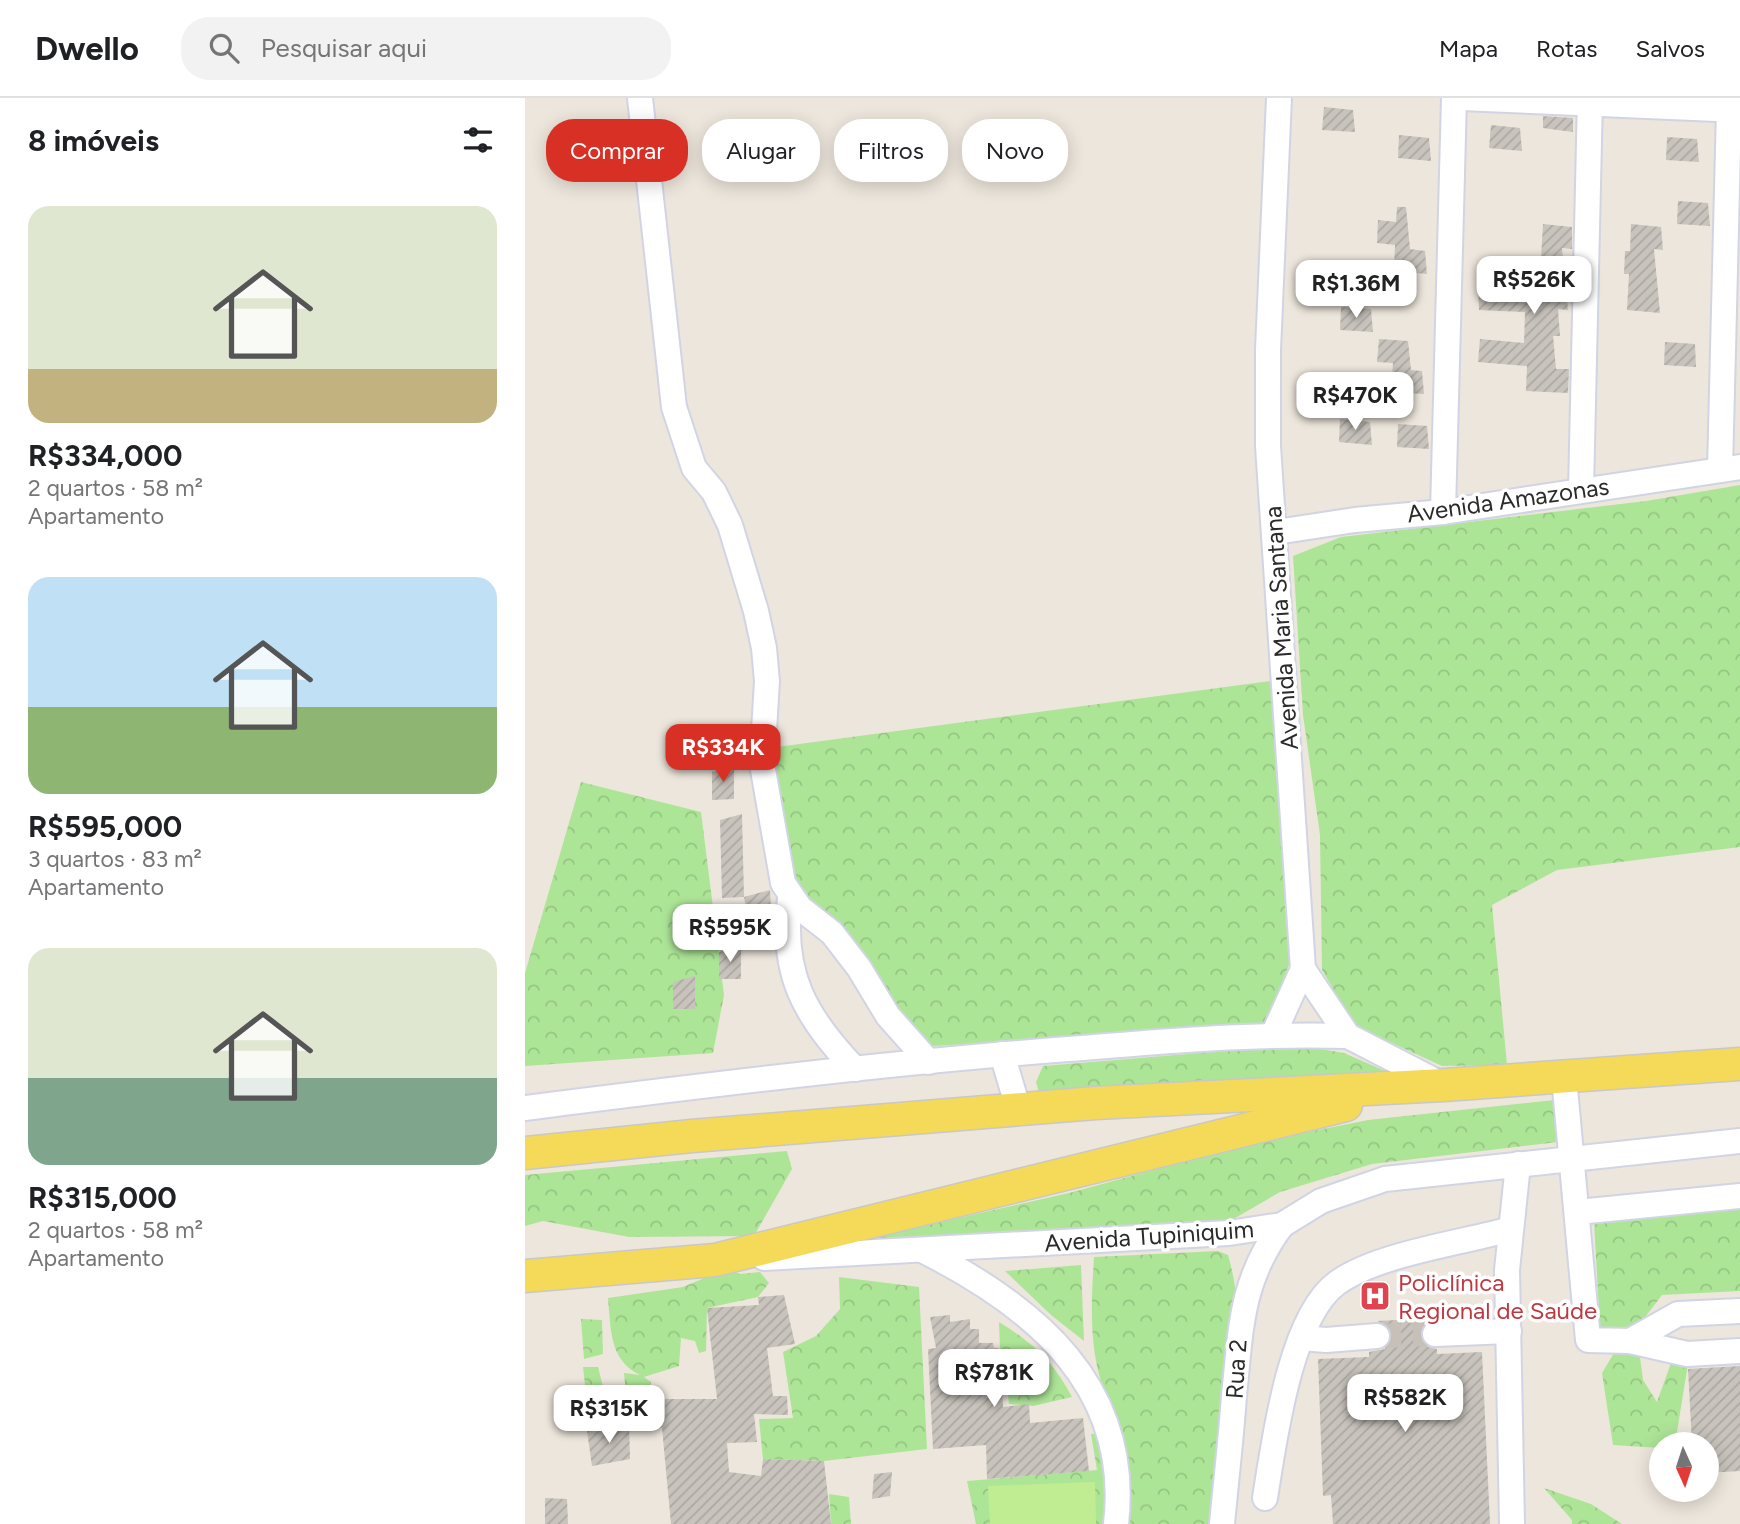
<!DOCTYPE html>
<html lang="pt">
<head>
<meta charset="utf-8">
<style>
  body { margin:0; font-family:Figtree,sans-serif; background:#f2f2f2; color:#202124; height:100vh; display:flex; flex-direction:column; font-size:26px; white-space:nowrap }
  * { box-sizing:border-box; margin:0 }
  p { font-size:23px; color:#757577 }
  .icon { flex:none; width:38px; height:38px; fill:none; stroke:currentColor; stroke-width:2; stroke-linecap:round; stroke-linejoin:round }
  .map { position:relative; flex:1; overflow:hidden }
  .sheet { display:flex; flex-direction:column; background:#fff; width:525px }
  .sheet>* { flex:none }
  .banner { position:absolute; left:21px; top:21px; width:665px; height:63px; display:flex; gap:14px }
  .needle { width:46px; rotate:177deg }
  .controls { position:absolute; left:1124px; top:1334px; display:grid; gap:14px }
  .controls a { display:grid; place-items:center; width:70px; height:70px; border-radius:50%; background:#fff; box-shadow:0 4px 18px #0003; font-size:35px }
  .price { position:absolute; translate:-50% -60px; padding:0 16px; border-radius:14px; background:#fff; color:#222; font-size:23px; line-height:46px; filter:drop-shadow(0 2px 4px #0008) }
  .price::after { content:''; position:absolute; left:50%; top:42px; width:21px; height:16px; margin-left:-10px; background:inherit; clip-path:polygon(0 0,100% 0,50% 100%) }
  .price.active { background:#d93025; color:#fff }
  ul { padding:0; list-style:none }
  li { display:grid; align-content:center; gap:14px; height:371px; padding:0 28px }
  li span { display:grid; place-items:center; height:217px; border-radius:21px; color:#555 }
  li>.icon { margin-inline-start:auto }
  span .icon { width:126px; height:126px; fill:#fffc; stroke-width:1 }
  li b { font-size:30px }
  h2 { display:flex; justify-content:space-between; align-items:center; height:84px; padding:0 28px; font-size:30px }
  .pill { padding:0 24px; border-radius:28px; background:#fff; box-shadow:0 4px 18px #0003; font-size:24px; line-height:63px }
  .pill.active { background:#d93025; color:#fff }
  header { display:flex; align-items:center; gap:42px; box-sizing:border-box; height:98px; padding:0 35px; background:#fff; border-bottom:2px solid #e0e0e0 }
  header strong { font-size:33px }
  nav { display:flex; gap:38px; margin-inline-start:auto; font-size:24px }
  .search { width:490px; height:63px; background:#f2f2f2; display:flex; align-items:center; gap:18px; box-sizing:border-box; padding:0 24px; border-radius:28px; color:#757577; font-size:26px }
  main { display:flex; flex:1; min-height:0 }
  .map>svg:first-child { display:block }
  .forest { fill:url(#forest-crowns) }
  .pitch { fill:#c1ed92 }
  .building { fill:url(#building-hatch) }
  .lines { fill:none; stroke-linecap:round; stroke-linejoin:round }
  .minor-tunnel { stroke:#c6c0b8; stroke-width:24; stroke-dasharray:24 12; stroke-linecap:butt }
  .minor-casing { stroke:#d1d4e4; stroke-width:28 }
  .major-casing { stroke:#c8c8c8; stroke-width:35 }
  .minor { stroke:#fff; stroke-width:24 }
  .major { stroke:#f5d959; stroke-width:32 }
  .labels { text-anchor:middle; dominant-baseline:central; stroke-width:7; stroke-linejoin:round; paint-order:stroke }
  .street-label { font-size:24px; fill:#2a2a2a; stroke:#fff }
  .health-label { font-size:24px; fill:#be3a42; stroke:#fff; text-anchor:start }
</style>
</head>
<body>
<header>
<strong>Dwello</strong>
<div class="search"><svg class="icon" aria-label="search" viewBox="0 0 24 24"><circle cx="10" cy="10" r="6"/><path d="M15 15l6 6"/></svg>Pesquisar aqui</div>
<nav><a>Mapa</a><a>Rotas</a><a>Salvos</a></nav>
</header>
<main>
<section class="sheet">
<h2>8 imóveis<svg class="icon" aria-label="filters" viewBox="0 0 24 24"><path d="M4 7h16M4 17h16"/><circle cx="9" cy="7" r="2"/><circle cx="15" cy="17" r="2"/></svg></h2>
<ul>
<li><span style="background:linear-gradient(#dfe7d0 75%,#c2b280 0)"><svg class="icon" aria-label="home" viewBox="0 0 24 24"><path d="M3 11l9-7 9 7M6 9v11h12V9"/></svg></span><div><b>R$334,000</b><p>2 quartos · 58 m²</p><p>Apartamento</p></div></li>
<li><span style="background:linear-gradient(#bfe0f5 60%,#8fb573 0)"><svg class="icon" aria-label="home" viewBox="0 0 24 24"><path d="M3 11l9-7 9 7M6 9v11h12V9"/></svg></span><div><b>R$595,000</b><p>3 quartos · 83 m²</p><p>Apartamento</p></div></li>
<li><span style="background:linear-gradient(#dfe7d0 60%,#7fa58c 0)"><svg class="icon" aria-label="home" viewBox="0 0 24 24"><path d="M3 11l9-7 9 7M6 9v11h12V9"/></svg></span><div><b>R$315,000</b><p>2 quartos · 58 m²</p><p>Apartamento</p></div></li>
</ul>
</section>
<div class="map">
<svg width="1215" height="1426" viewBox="0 0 1215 1426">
  <defs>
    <pattern id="forest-crowns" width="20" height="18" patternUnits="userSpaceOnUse" patternTransform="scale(1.75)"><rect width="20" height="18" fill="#ade597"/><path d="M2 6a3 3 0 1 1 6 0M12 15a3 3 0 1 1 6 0" fill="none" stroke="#95c582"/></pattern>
    <pattern id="building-hatch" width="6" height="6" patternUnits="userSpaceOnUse" patternTransform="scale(1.75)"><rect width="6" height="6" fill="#c8c3bc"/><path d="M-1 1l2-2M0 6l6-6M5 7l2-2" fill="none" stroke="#aca8a2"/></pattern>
  </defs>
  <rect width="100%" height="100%" fill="#ede6dc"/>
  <g class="forest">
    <path d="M 1215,387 L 1215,749 L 1032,772 L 967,807 L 982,967 L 917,968 L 830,928 L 797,872 L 795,737 L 778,617 L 768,458 L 816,439 L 1121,403 Z"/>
    <path d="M 753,582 L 765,864 L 741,928 L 408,948 L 265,800 L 237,651 Z"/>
    <path d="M 56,684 L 176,714 L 199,897 L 188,955 L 0,968 L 0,875 Z"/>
    <path d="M 772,947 L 819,955 L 881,982 L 517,1005 L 511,984 L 518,968 Z"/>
    <path d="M 1030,1002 L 1033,1044 L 847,1066 L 755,1094 L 705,1123 L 336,1142 L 548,1094 L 727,1045 L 843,1022 Z"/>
    <path d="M 262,1053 L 267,1071 L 229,1138 L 104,1139 L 18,1123 L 0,1128 L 0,1077 Z"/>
    <path d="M 1215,1108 L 1215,1193 L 1137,1197 L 1111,1231 L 1075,1231 L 1069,1124 Z"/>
    <path d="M 693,1153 L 703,1157 C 728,1242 702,1340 690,1426 L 603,1426 C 614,1363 579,1314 570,1257 C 565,1225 567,1191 569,1159 Z"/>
    <path d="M 556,1167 L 559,1243 L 526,1217 L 480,1173 Z"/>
    <path d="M 201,1171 L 215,1176 L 235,1174 L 244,1185 L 233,1199 L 182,1210 L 181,1253 L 174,1255 L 170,1243 L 156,1240 L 154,1268 L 119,1279 L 126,1284 L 125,1301 L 119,1302 L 118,1330 L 104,1327 L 99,1275 L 115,1277 C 84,1262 86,1231 83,1200 L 158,1189 Z"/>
    <path d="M 314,1179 L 394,1189 L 402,1351 L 299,1363 L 238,1361 L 234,1321 L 268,1320 L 258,1254 L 291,1238 L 315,1211 Z"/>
    <path d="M 56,1221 L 77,1222 L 78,1256 L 59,1261 Z"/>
    <path d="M 474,1224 C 508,1245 528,1263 547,1299 L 508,1308 L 484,1306 L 482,1288 L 501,1280 L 501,1264 L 492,1252 L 475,1251 Z"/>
    <path d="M 1092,1250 L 1115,1259 L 1118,1282 L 1132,1304 L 1147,1262 L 1163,1266 L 1150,1346 L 1136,1346 L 1136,1350 L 1088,1347 L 1077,1275 Z"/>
    <path d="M 58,1269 L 73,1269 L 81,1301 L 62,1304 Z"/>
    <path d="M 576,1335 L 584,1426 L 451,1426 L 442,1383 L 572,1372 L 566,1336 Z"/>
    <path d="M 1019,1390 L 1066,1406 L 1097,1426 L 1047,1426 L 1047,1422 Z"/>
    <path d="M 304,1396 L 324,1399 L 326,1426 L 306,1426 Z"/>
  </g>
  <path class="pitch" d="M 570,1384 L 571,1426 L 465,1426 L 463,1388 Z"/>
  <g class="building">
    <path d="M 799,9 L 828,12 L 830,34 L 797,32 Z"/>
    <path d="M 1018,18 L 1048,20 L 1048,34 L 1018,30 Z"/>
    <path d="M 966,27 L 995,30 L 997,53 L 964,50 Z"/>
    <path d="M 874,37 L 904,40 L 906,63 L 873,60 Z"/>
    <path d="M 1142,39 L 1172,41 L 1174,64 L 1141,62 Z"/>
    <path d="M 1153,103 L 1183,105 L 1185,128 L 1152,126 Z"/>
    <path d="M 872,109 L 881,109 L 885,151 L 900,153 L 902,176 L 869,173 L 870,147 L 852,145 L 853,122 L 871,124 Z"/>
    <path d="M 1018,126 L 1047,129 L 1047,151 L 1037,150 L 1043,212 L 1033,211 L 1035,238 L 1028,238 L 1031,271 L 1044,271 L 1043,295 L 1001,293 L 1002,268 L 953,264 L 955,241 L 999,245 L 1000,214 L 954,212 L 953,183 L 1006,194 L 1008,159 L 1016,160 Z"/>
    <path d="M 1106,126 L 1136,129 L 1138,152 L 1129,151 L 1135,215 L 1102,212 L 1104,176 L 1099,176 L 1100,153 L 1105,153 Z"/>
    <path d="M 816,209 L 846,211 L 848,234 L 815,232 Z"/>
    <path d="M 854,241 L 883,243 L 886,272 L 897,273 L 899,296 L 866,294 L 868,265 L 852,264 Z"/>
    <path d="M 1140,244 L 1170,246 L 1171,269 L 1139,267 Z"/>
    <path d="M 795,287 L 825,290 L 827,312 L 794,310 Z"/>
    <path d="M 815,321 L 845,324 L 847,347 L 814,344 Z"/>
    <path d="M 873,326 L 902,328 L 904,351 L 872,349 Z"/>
    <path d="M 209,668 L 209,701 L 187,702 L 187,674 Z"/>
    <path d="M 217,716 L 219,799 L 197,800 L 195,722 Z"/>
    <path d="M 245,792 L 247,834 L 226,835 L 219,799 Z"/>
    <path d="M 216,848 L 216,881 L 194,881 L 194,854 Z"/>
    <path d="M 170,878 L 170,911 L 148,911 L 148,884 Z"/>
    <path d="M 259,1197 L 270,1246 L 242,1250 L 248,1298 L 262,1298 L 263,1317 L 229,1316 L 232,1344 L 202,1345 L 204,1374 L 236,1378 L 238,1361 L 299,1363 L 306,1426 L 146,1426 L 137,1330 L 118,1330 L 120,1301 L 192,1301 L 182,1210 L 234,1207 L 233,1199 Z"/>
    <path d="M 425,1217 L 425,1224 L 445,1221 L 445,1231 L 454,1231 L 454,1245 L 468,1245 L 469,1250 L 508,1254 L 508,1265 L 475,1265 L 478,1309 L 504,1306 L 505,1325 L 558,1320 L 564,1373 L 462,1381 L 461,1347 L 408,1351 L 403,1251 L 411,1250 L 405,1219 Z"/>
    <path d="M 910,1220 L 897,1229 L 895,1237 L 903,1249 L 912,1251 L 912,1256 L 957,1254 L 965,1426 L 808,1426 L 806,1397 L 798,1398 L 793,1261 L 844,1259 L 844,1254 L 860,1251 L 867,1236 L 864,1229 L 852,1223 Z"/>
    <path d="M 1215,1268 L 1215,1373 L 1181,1375 L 1181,1346 L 1167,1346 L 1163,1271 Z"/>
    <path d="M 104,1327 L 105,1361 L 67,1368 L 62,1333 Z"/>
    <path d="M 367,1374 L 365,1398 L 347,1401 L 349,1376 Z"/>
    <path d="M 20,1400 L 42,1401 L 43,1426 L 20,1426 Z"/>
  </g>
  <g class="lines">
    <path class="minor-tunnel" d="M 852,1238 L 910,1236"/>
    <g class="minor-casing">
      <g id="minor">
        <path d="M 115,0 L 149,309 L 169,370 L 189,394 L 205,427 L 231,513 L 239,550 L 242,583 L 237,666 L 258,785 L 275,810 L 307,835 L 334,870 L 363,918 L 404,964"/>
        <path d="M 754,0 L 743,252 L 743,348 L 778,871 L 823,938 L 918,987"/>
        <path d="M 936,0 L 1215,12"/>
        <path d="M 1195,372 L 1204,11"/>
        <path d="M 1056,392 L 1065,0"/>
        <path d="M 918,414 L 929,0"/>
        <path d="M 751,434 L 830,422 L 918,414 L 1215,369"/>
        <path d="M 265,800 C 255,875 280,919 330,971"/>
        <path d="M 749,935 L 778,871"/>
        <path d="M 477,956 L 494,1013"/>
        <path d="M 1039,979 L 1063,1242 L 1105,1243 L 1153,1216 L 1215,1213"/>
        <path d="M 0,1010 C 181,987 361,965 543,951 C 637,944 729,935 823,938"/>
        <path d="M 1053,1114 L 1215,1098"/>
        <path d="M 399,1153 C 510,1209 607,1289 591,1426"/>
        <path d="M 239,1160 L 704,1135 L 757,1127 L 796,1103 L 860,1081 L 1215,1043"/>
        <path d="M 910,1236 L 984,1233"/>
        <path d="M 776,1240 L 801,1242 L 852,1238"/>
        <path d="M 1105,1243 L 1162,1256 L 1215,1253"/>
        <path d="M 740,1400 C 749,1344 765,1219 812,1185 C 852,1156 936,1145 986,1131"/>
        <path d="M 697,1426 C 701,1383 706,1341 709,1298 C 716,1232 715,1183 757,1127"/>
        <path d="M 987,1426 L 982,1172 L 993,1066"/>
      </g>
    </g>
    <g class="major-casing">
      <g id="major">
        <path d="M 0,1055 L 167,1038 L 571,1005 L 919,987 L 1215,966"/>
        <path d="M 0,1178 L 190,1162 L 821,1007"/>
      </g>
    </g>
    <use href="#minor" class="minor"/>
    <use href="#major" class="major"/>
  </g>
  <defs>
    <g id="hospital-square" transform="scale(1.575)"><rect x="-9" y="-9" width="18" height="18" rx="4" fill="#e0444e" stroke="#fff"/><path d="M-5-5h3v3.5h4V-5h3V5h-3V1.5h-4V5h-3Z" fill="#fff"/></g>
  </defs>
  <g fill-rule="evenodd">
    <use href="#hospital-square" x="850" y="1198"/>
  </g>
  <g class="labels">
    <g class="street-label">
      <text transform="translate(983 402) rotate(-8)">Avenida Amazonas</text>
      <text transform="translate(756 530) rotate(-94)">Avenida Maria Santana</text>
      <text transform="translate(624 1138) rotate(-4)">Avenida Tupiniquim</text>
      <text transform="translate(711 1271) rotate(-86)">Rua 2</text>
    </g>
    <g class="health-label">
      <text x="873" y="1184">Policlínica<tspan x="873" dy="28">Regional de Saúde</tspan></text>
    </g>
  </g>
</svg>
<div class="controls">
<a><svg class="needle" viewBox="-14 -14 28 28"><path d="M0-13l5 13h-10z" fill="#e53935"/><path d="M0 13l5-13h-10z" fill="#757577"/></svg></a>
</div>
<b class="price" style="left:1009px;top:218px">R$526K</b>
<b class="price" style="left:831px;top:222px">R$1.36M</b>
<b class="price" style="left:830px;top:334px">R$470K</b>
<b class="price active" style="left:198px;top:686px">R$334K</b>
<b class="price" style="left:205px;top:866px">R$595K</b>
<b class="price" style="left:469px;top:1311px">R$781K</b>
<b class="price" style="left:880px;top:1336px">R$582K</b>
<b class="price" style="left:84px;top:1347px">R$315K</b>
<div class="banner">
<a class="pill active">Comprar</a>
<a class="pill">Alugar</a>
<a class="pill">Filtros</a>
<a class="pill">Novo</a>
</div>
</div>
</main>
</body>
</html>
